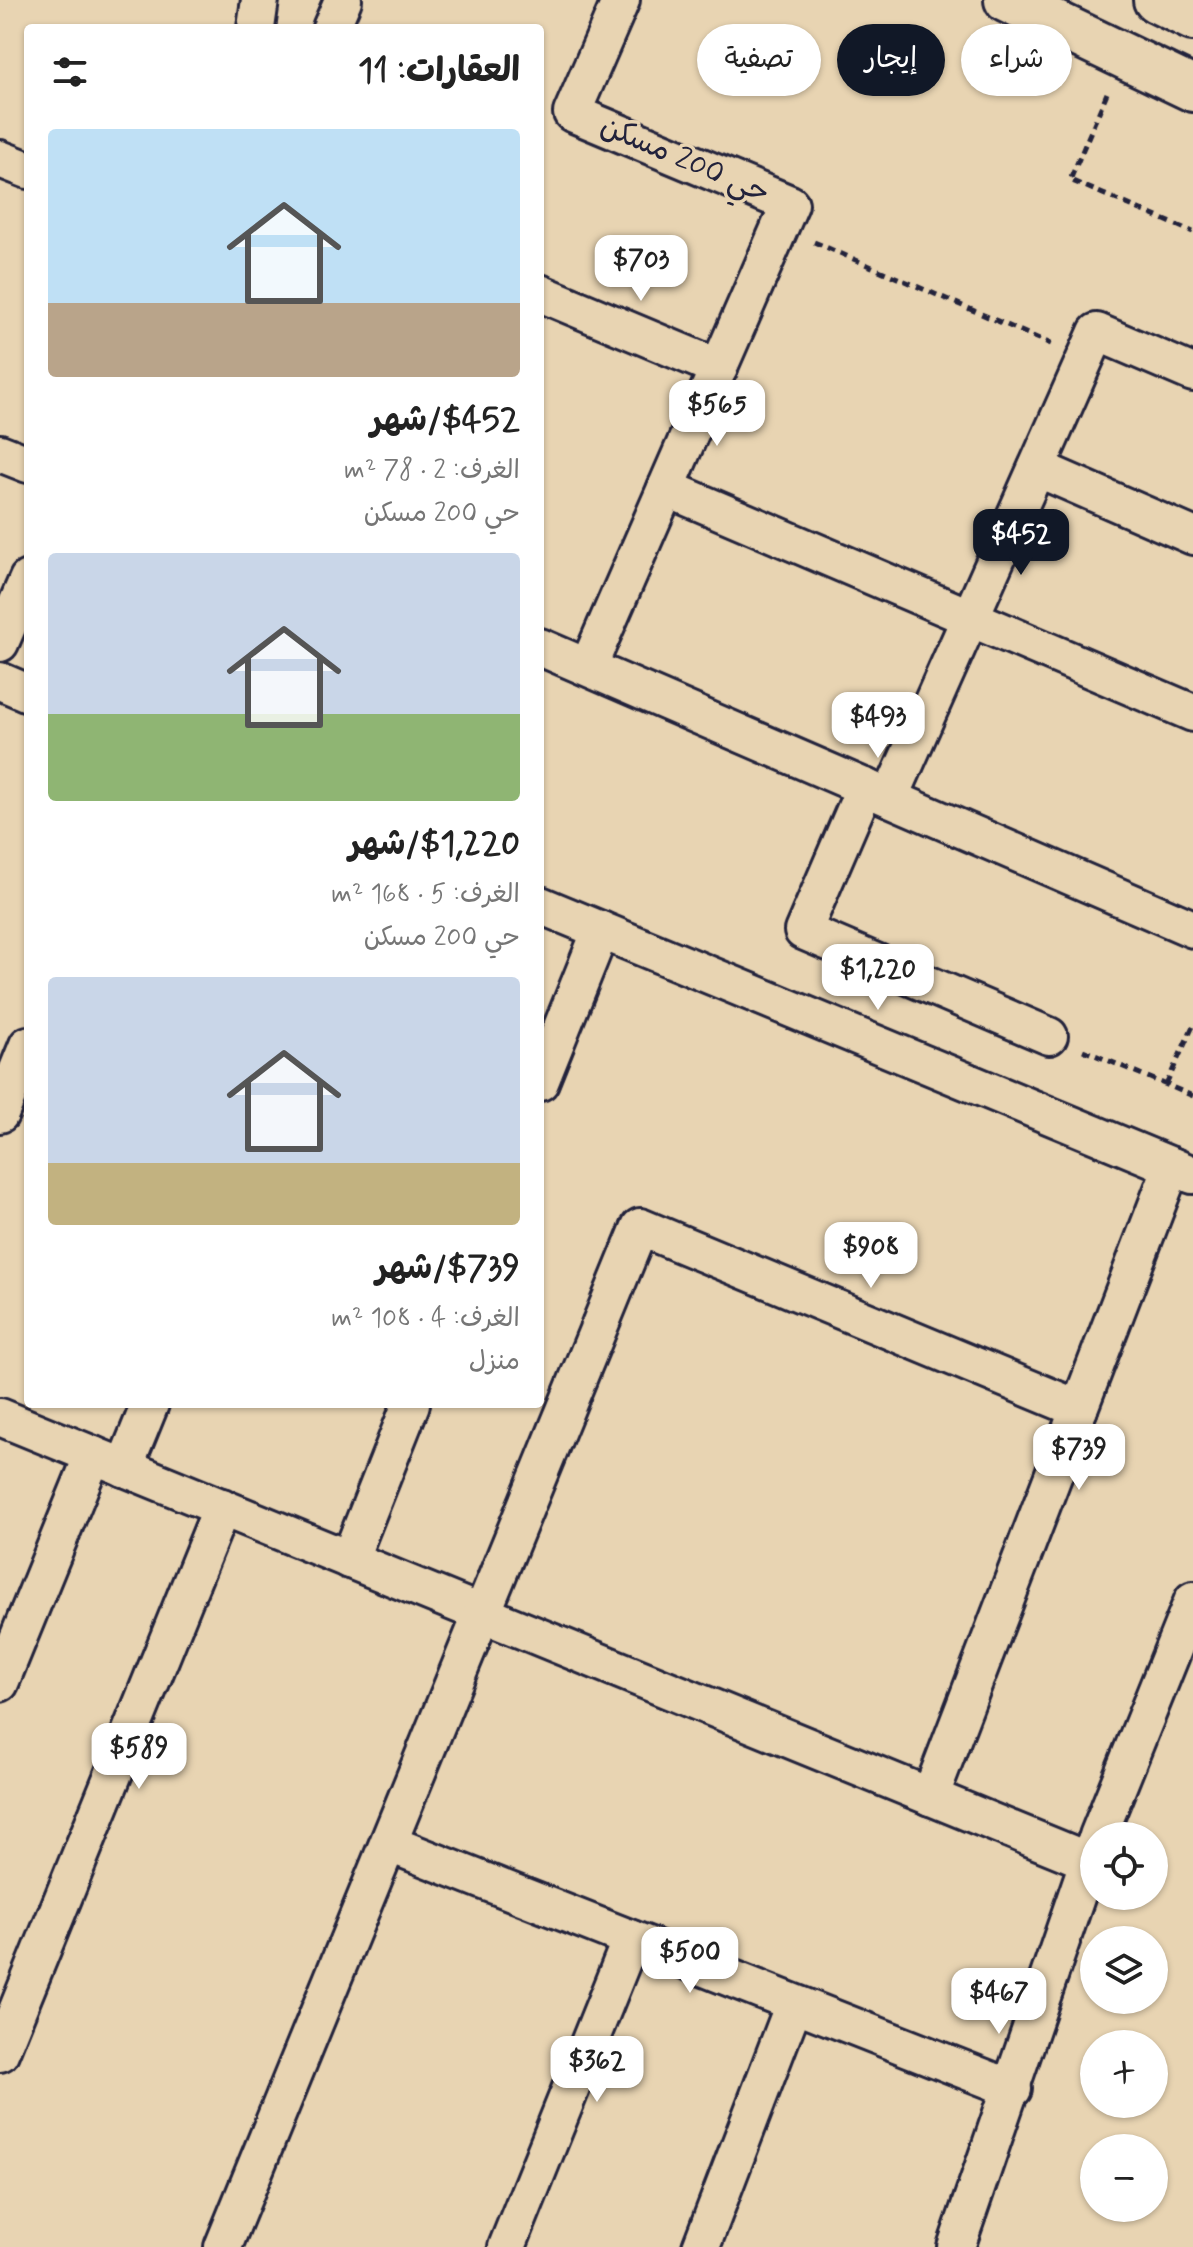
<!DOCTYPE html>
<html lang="ar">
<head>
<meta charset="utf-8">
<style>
  body { margin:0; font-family:Mynerve,"Playpen Sans Arabic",sans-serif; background:#f2f2f2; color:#222; direction:rtl; height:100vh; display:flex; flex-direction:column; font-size:30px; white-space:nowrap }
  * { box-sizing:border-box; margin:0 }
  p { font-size:26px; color:#767676 }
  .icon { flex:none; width:44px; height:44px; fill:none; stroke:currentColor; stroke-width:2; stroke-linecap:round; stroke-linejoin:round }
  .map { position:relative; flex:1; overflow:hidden; direction:ltr }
  .side { position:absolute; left:24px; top:24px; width:520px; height:1384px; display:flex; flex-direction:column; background:#fff; border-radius:8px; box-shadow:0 2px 6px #0004; direction:rtl }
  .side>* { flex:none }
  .hud { position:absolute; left:568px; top:24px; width:504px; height:72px; direction:rtl; display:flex; gap:16px }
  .buttons { position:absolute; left:1080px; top:1822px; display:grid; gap:16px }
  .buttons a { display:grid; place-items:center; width:88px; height:88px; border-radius:50%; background:#fff; box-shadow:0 2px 6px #0004; font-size:40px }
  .price { position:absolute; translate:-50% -68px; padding:0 18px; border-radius:16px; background:#fff; color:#222; font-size:26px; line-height:52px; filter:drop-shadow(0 2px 4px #0008) }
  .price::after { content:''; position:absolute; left:50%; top:48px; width:24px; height:18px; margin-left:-12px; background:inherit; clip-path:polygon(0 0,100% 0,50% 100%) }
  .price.on { background:#111827; color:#fff }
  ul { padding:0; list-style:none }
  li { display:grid; align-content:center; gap:16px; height:424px; padding:0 24px }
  li span { display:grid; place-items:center; height:248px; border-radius:8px; color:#555 }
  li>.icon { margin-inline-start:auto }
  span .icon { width:144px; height:144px; fill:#fffc; stroke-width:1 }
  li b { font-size:34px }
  h2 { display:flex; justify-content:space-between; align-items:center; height:96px; padding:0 24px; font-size:34px }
  .chip { padding:0 28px; border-radius:36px; background:#fff; box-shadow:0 2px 6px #0004; font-size:28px; line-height:72px }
  .chip.on { background:#111827; color:#fff }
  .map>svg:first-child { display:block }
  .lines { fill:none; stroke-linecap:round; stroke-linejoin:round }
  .street-casing { stroke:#22223b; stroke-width:42 }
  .highway-casing { stroke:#22223b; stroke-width:50 }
  .path { stroke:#22223b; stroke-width:5; stroke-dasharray:8 6; stroke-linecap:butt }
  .street { stroke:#e8d4b2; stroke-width:36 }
  .highway { stroke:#e8d4b2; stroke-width:44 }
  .labels { text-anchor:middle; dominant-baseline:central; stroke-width:7; stroke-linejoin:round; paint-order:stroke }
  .street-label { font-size:30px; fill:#22223b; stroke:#e8d4b2 }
</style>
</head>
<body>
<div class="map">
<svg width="1193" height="2247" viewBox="0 0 1193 2247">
  <rect width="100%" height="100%" fill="#e8d4b2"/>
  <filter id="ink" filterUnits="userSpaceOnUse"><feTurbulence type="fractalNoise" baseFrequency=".0125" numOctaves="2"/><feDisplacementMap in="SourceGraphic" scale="16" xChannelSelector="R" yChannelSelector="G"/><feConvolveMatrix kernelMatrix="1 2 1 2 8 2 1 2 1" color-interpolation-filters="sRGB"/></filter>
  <g filter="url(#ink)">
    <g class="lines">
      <g class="street-casing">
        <g id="street">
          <path d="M 256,28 L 260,0"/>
          <path d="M 331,28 L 343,0"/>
          <path d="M 0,159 L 28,170"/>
          <path d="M 540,293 L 719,368"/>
          <path d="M 0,453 L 28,464"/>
          <path d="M 1037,468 L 1193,536"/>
          <path d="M 666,488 L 1193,713"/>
          <path d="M 0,643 L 28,579"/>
          <path d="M 540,647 L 1193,929"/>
          <path d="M 588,667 L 790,204 L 572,113 L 621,0"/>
          <path d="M 0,681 L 28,693"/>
          <path d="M 865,787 L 803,931 L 1049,1036"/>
          <path d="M 890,798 L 1097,332 L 1193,373"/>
          <path d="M 540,905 L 1193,1175"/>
          <path d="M 540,1082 L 601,930"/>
          <path d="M 0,1114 L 28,1045"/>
          <path d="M 0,1417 L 1088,1861"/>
          <path d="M 124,1468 L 150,1404"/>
          <path d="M 349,1560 L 411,1404"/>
          <path d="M 0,1683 L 93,1455"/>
          <path d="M 930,1797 L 1172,1166"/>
          <path d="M 1098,1836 L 1193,1600"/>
          <path d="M 390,1844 L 1013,2089"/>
          <path d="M 0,2053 L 222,1507"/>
          <path d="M 223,2247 L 640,1227 L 1079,1409"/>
          <path d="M 507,2247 L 631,1939"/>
          <path d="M 701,2247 L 794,2004"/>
          <path d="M 956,2247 L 1094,1845"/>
        </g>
      </g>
      <g class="highway-casing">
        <g id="highway">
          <path d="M 1007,0 L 1193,89"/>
          <path d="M 1156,0 L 1193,18"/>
        </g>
      </g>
      <g class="path">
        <path d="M 1107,93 L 1070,180 L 1193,232"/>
        <path d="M 814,242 L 1051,344"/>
        <path d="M 1083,1050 L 1193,1096"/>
        <path d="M 1166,1085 L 1193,1026"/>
      </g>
      <use href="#street" class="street"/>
      <use href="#highway" class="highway"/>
    </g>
  </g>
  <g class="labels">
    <g class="street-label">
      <text transform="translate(685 160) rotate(23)">حي 200 مسكن</text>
    </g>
  </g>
</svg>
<div class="buttons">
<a><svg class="icon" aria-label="locate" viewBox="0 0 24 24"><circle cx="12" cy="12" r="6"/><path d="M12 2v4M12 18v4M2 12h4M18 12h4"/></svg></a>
<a><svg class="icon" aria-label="layers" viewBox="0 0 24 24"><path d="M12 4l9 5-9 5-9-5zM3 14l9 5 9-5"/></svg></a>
<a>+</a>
<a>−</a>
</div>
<b class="price" style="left:641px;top:303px">$703</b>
<b class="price" style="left:717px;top:448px">$565</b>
<b class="price on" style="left:1021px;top:577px">$452</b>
<b class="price" style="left:878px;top:760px">$493</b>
<b class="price" style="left:878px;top:1012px">$1,220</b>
<b class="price" style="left:871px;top:1290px">$908</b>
<b class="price" style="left:1079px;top:1492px">$739</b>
<b class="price" style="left:139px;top:1791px">$589</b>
<b class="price" style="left:690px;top:1995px">$500</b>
<b class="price" style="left:999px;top:2036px">$467</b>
<b class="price" style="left:597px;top:2104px">$362</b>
<div class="hud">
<a class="chip">شراء</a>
<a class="chip on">إيجار</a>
<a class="chip">تصفية</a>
</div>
<section class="side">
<h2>العقارات: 11<svg class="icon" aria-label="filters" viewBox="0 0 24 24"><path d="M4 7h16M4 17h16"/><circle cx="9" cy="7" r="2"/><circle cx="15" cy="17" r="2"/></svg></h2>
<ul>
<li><span style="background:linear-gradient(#bfe0f5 70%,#b9a48a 0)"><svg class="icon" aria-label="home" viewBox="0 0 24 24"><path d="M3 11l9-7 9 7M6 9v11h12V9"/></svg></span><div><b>$452/شهر</b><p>الغرف: 2 · 78 m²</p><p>حي 200 مسكن</p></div></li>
<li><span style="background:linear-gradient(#c9d6e8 65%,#8fb573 0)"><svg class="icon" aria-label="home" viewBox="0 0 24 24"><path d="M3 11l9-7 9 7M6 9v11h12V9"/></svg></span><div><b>$1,220/شهر</b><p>الغرف: 5 · 168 m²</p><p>حي 200 مسكن</p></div></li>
<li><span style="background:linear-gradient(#c9d6e8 75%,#c2b280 0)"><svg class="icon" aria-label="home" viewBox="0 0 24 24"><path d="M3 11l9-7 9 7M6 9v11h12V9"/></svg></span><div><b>$739/شهر</b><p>الغرف: 4 · 108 m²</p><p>منزل</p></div></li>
</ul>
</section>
</div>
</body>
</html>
